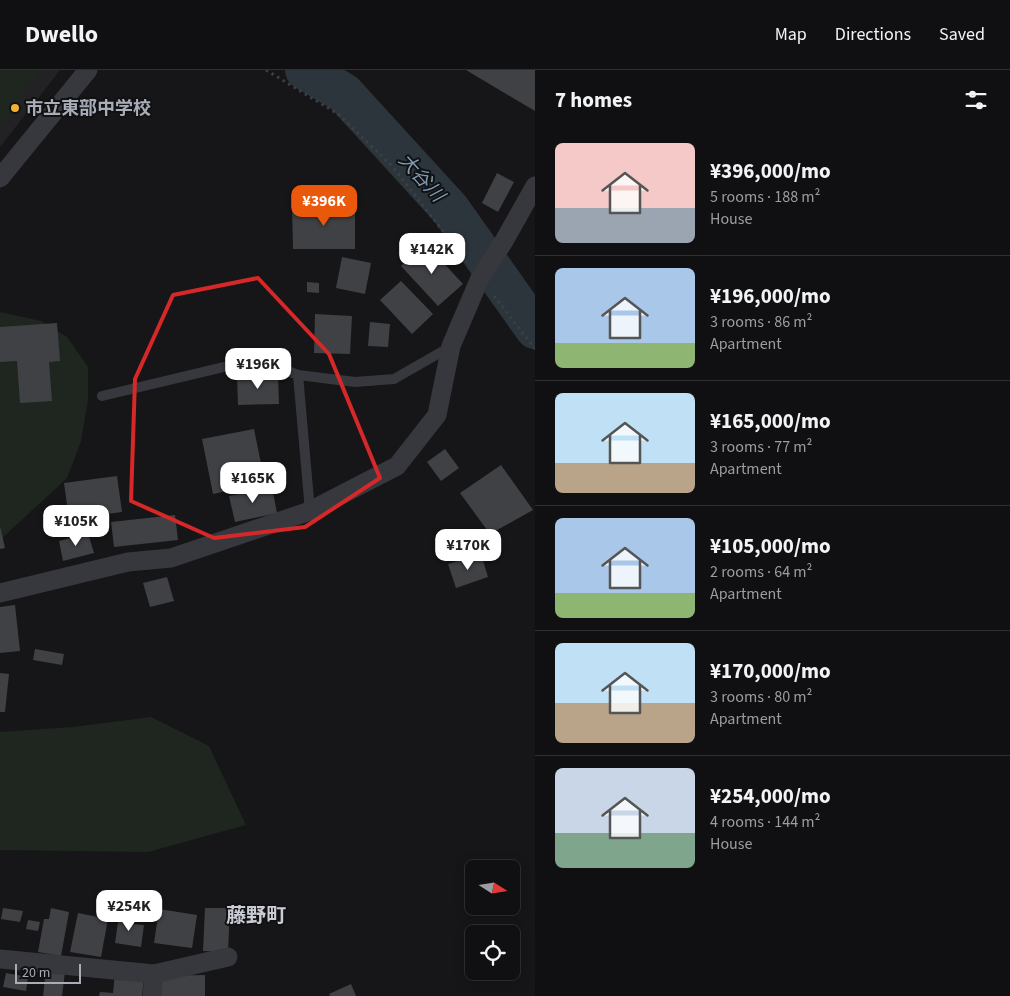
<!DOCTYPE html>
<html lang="en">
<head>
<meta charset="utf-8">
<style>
  body { margin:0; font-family:"Source Sans 3","Noto Sans JP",sans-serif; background:#1e1e20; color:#f1f3f6; height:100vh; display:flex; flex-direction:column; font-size:19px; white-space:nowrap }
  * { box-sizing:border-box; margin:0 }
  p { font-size:16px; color:#9c9d9f }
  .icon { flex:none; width:28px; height:28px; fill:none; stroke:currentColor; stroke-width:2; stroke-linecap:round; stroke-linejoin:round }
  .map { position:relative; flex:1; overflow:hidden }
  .drawer { display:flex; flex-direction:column; background:#101012; width:475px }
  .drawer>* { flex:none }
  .needle { width:32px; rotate:102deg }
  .buttons { position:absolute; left:465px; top:790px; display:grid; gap:10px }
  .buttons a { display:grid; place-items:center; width:55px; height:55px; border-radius:8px; background:#101012; box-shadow:0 2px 12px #0003,0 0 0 1px #303032; font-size:25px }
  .scale { position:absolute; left:15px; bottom:12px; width:66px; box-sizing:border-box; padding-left:5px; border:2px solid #a8adb8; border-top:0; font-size:14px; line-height:18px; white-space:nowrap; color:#a8adb8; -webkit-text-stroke:4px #111113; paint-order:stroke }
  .price { position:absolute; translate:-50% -42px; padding:0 11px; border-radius:10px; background:#fff; color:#222; font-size:16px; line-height:32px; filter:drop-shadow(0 1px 2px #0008) }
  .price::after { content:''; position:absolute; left:50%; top:30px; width:15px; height:11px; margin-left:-8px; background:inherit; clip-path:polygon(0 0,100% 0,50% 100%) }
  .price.current { background:#ea580c; color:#fff }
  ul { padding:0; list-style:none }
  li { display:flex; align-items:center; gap:15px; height:125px; padding:0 20px }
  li+li { border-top:1px solid #303032 }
  li span { display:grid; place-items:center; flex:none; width:140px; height:100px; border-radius:8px; color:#555 }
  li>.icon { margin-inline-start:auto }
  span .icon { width:60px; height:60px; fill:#fffc; stroke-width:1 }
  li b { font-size:21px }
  h2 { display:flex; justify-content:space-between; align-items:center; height:60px; padding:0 20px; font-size:21px }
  header { display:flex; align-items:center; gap:30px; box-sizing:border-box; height:70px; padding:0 25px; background:#101012; border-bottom:1px solid #303032 }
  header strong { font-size:24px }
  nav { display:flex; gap:28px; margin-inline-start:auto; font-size:18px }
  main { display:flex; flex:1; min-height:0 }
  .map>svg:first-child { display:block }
  .built { fill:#222225 }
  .green { fill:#1e261f }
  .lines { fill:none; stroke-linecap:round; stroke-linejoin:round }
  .river { stroke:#2c353c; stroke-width:40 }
  .building { fill:#404145 }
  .path { stroke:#3d3f44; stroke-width:3; stroke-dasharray:2.5 4; stroke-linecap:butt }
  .service { stroke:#37383d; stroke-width:10 }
  .minor { stroke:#37383d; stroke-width:19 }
  .marked { fill:none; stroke:#d62828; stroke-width:4; stroke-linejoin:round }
  .poi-dot { fill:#f2b134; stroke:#111113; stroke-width:2 }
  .labels { text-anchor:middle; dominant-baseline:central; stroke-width:4; stroke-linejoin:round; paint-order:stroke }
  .poi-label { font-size:18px; font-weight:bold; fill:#a8adb8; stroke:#111113; text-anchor:start }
  .water-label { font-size:19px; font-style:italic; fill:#7f9bb3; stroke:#111113 }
  .quarter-label { font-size:20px; font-weight:bold; fill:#c9ccd4; stroke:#111113 }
</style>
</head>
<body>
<header>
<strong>Dwello</strong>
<nav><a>Map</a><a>Directions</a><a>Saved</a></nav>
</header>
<main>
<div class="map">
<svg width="535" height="926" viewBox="0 0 535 926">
  <rect width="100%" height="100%" fill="#161618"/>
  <path class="built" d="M 0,0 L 60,0 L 0,77 Z"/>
  <g class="green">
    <path d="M 0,0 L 41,0 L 0,57 Z"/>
    <path d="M 0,242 L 41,251 L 67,267 L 88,297 L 88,330 L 81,371 L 67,408 L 0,470 Z"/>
    <path d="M 151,647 L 209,676 L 246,755 L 148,782 L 0,780 L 0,662 L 73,657 Z"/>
  </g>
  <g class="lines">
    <path class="river" d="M 305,0 L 344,23 L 450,139 L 535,259"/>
  </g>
  <g class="building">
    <path d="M 466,0 L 535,0 L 535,41 Z"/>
    <path d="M 497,103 L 514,112 L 498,142 L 482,133 Z"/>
    <path d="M 292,135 L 355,135 L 355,179 L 293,179 Z"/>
    <path d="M 426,174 L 463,214 L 438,236 L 401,196 Z"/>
    <path d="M 342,187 L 371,193 L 365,224 L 336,218 Z"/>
    <path d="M 401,211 L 433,244 L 412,264 L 380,230 Z"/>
    <path d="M 307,212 L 319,213 L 319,223 L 307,222 Z"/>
    <path d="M 315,244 L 352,246 L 350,284 L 314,283 Z"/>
    <path d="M 370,252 L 390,254 L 388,277 L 368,276 Z"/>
    <path d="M 57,253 L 60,291 L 49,292 L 52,331 L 20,333 L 17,291 L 0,292 L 0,257 Z"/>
    <path d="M 278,305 L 279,334 L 238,335 L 237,306 Z"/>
    <path d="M 254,359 L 265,413 L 213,424 L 202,369 Z"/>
    <path d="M 445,379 L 459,398 L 441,411 L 427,392 Z"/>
    <path d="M 501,395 L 533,440 L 490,464 L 460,423 Z"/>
    <path d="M 117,406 L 122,442 L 69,449 L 64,413 Z"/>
    <path d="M 272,417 L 277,443 L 235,452 L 229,426 Z"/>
    <path d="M 175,445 L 178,470 L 114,477 L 111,452 Z"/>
    <path d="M 0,456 L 5,478 L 0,479 Z"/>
    <path d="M 88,463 L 94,483 L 63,491 L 59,471 Z"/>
    <path d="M 481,484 L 488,507 L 456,518 L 448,494 Z"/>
    <path d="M 167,507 L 174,531 L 150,537 L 143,513 Z"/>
    <path d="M 15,535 L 20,581 L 0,583 L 0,537 Z"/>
    <path d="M 35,579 L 64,584 L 62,595 L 33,590 Z"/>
    <path d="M 0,603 L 9,604 L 5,642 L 0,642 Z"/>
    <path d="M 3,838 L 23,841 L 20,852 L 1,849 Z"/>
    <path d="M 51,838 L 69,842 L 61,886 L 38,882 L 44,849 L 49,849 Z"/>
    <path d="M 205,838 L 230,838 L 228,882 L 203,881 Z"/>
    <path d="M 159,839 L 197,845 L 192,878 L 154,873 Z"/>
    <path d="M 78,843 L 108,849 L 101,887 L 70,882 Z"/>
    <path d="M 119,845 L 135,847 L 134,854 L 144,855 L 141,877 L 115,873 Z"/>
    <path d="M 28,850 L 40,852 L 38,861 L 26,859 Z"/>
    <path d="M 46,899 L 65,902 L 62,926 L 43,926 Z"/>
    <path d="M 6,903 L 28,907 L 26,921 L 3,917 Z"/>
    <path d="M 115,904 L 144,908 L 142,926 L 99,926 L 100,922 L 113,923 Z"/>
    <path d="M 205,905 L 205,926 L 160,926 L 160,906 Z"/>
    <path d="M 351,914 L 356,926 L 330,926 L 329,924 Z"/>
  </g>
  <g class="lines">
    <g class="path">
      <path d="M 266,0 L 338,44 L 393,97 L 467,192"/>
      <path d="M 494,226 L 535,279"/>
    </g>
    <g class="service">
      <path d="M 298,305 L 310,441"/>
      <path d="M 102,326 L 258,289 L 298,305 L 355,312 L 394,309 L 450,277"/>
    </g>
    <g class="minor">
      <path d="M 0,108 L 88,0"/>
      <path d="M 0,523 L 128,492 L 171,488 L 310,441 L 397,396 L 437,345 L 451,276 L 480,208 L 504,171 L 535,116"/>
      <path d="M 0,889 L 154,904 L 152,926"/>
      <path d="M 154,904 L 228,887"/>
    </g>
  </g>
  <path class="marked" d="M 258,208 L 329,284 L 380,408 L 305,457 L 214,468 L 131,431 L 135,309 L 173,225 Z"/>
  <circle class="poi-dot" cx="15" cy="38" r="5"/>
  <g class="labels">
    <g class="poi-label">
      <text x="25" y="38">市立東部中学校</text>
    </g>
    <g class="water-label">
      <text transform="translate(421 108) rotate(48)">大谷川</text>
    </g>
    <g class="quarter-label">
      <text x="256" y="846">藤野町</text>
    </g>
  </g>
</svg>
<div class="buttons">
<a><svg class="needle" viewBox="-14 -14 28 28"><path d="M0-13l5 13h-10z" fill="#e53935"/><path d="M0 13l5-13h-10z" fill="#9c9d9f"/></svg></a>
<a><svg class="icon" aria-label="locate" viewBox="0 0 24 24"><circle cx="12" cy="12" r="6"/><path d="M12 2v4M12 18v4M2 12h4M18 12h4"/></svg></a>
</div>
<div class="scale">20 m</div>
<b class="price current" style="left:324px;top:157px">¥396K</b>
<b class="price" style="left:432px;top:205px">¥142K</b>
<b class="price" style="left:258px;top:320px">¥196K</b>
<b class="price" style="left:253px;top:434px">¥165K</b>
<b class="price" style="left:76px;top:477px">¥105K</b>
<b class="price" style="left:468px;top:501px">¥170K</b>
<b class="price" style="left:129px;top:862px">¥254K</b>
</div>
<section class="drawer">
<h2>7 homes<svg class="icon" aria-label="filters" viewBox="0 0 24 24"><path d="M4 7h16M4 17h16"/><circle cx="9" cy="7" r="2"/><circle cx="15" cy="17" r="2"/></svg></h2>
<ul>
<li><span style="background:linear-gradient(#f6c9c9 65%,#9aa5b1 0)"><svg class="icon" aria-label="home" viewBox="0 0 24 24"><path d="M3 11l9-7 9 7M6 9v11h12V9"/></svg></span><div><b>¥396,000/mo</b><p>5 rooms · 188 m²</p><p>House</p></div></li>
<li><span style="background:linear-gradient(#a9c7e8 75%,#8fb573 0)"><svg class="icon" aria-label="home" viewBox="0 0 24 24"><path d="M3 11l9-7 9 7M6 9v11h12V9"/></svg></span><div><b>¥196,000/mo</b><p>3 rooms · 86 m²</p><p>Apartment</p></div></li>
<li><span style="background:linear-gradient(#bfe0f5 70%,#b9a48a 0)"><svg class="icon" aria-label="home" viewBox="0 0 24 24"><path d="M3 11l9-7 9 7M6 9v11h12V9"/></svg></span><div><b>¥165,000/mo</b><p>3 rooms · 77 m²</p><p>Apartment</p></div></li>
<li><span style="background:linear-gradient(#a9c7e8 75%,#8fb573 0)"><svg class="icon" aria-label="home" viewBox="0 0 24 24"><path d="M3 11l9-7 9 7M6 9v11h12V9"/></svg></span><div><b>¥105,000/mo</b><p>2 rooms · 64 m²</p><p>Apartment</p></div></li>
<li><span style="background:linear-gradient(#bfe0f5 60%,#b9a48a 0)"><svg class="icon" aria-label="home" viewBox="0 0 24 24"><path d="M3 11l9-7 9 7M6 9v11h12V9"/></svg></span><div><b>¥170,000/mo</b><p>3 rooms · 80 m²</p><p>Apartment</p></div></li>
<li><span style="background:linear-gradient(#c9d6e8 65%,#7fa58c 0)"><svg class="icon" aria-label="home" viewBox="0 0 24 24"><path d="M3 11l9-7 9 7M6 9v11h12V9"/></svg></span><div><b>¥254,000/mo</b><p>4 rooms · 144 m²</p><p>House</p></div></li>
</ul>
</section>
</main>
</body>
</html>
